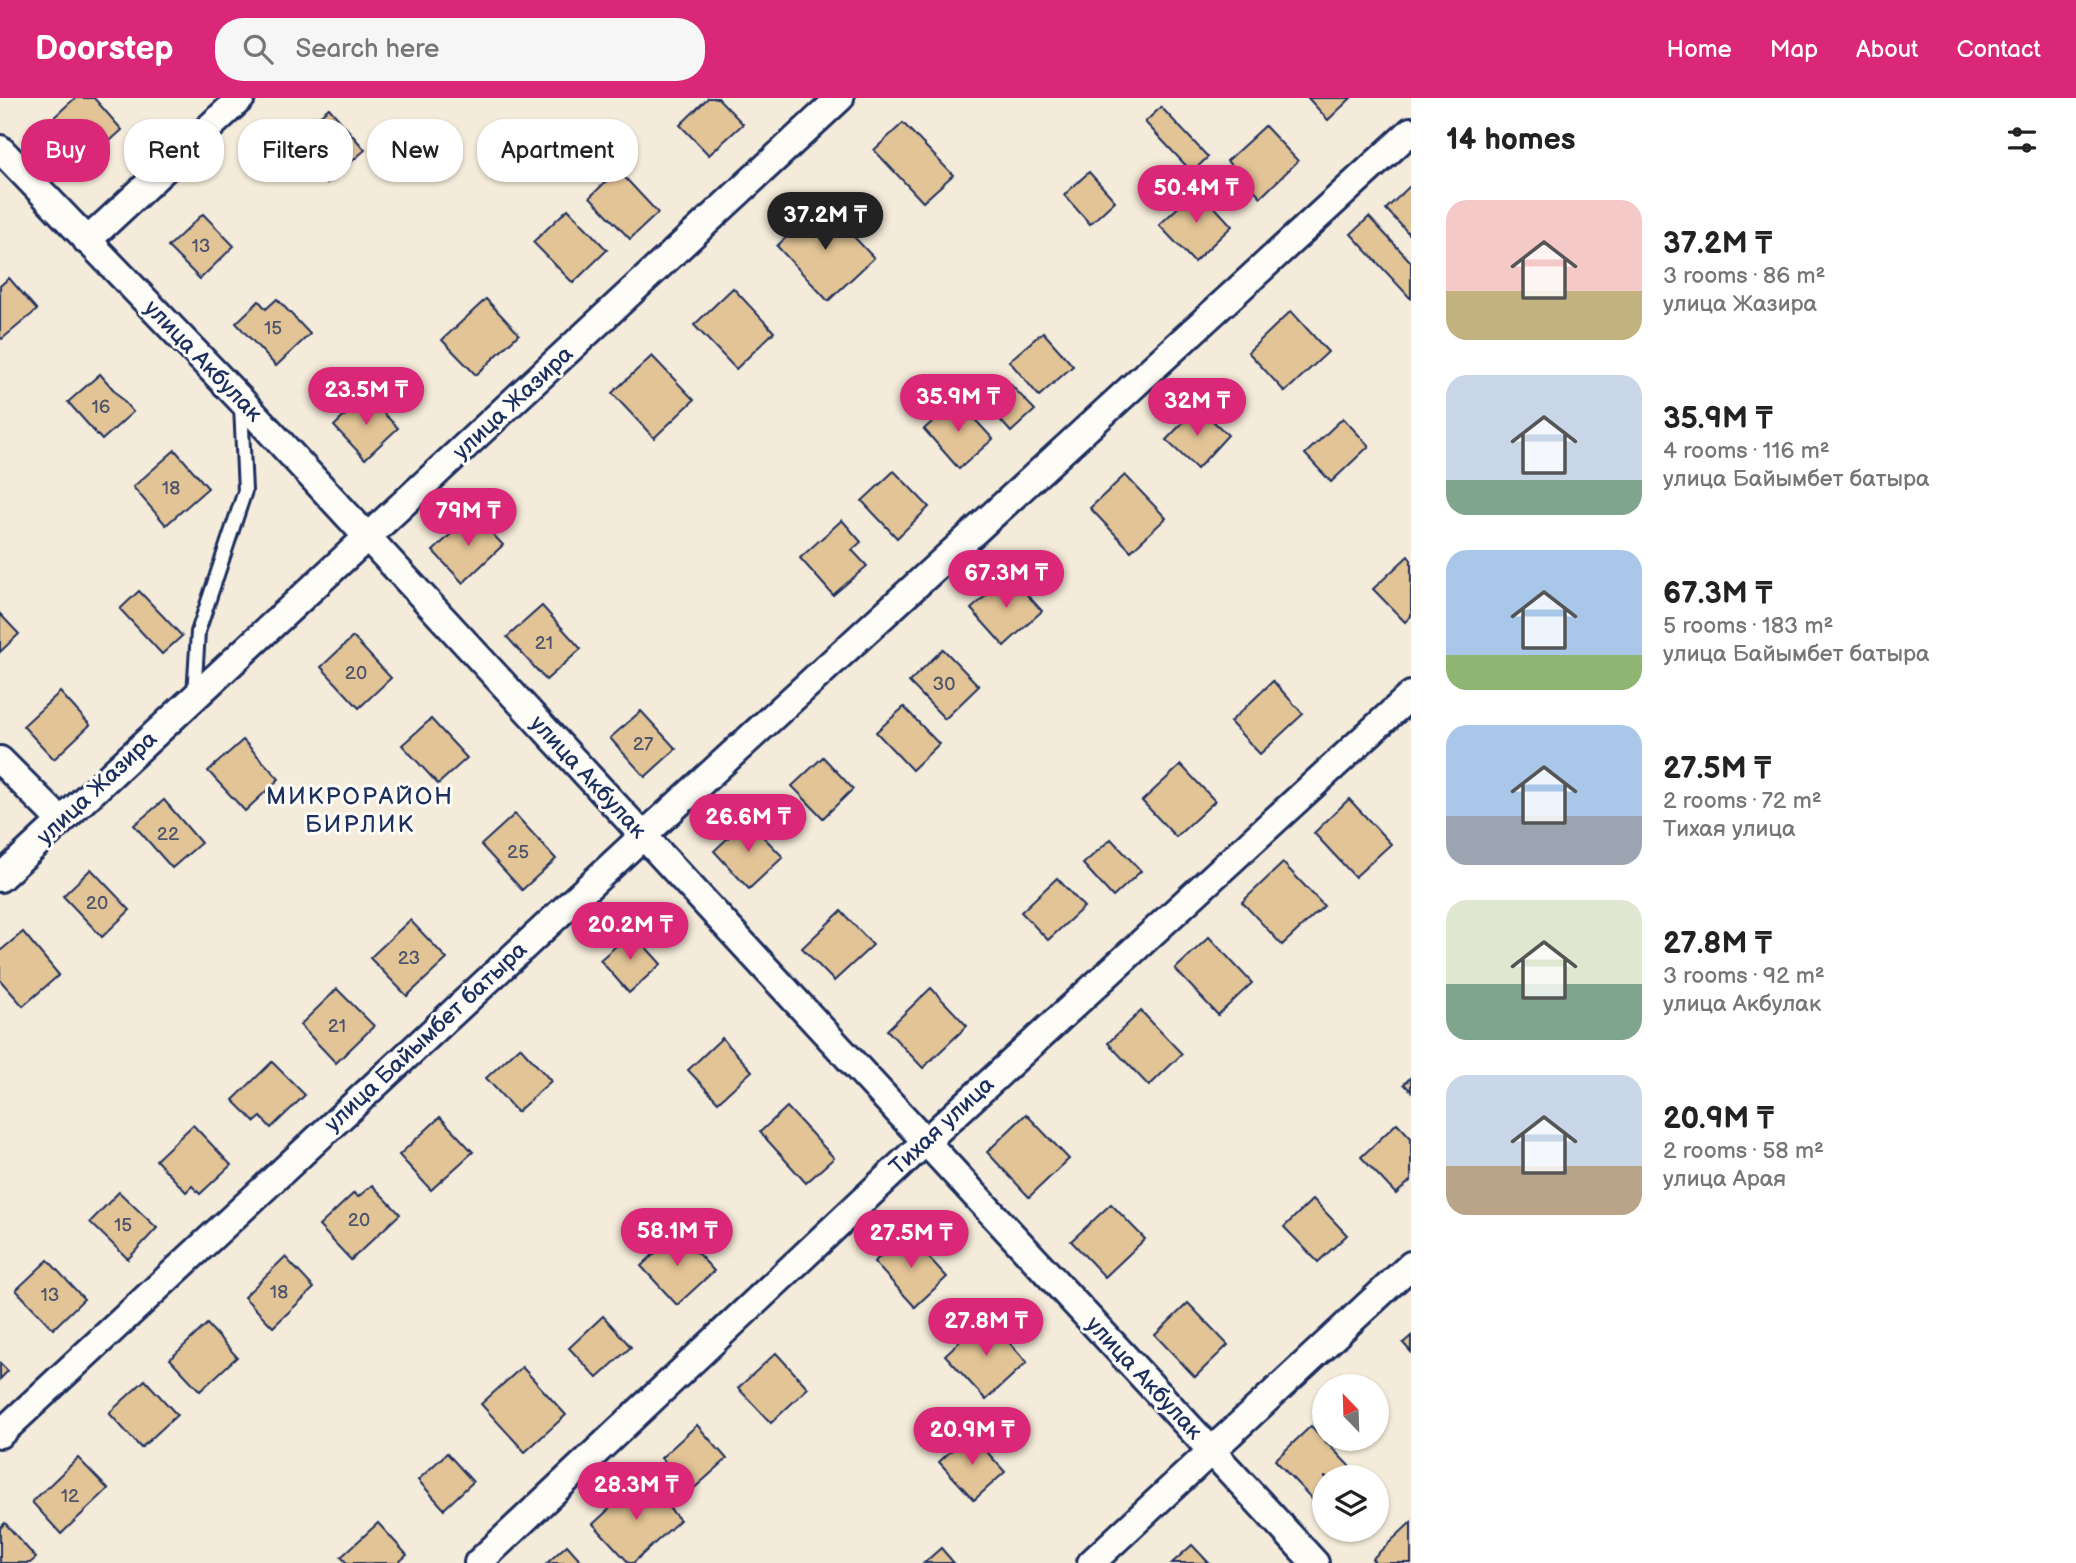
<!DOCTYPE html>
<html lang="en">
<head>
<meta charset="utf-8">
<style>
  body { margin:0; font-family:"Balsamiq Sans",sans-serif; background:#f6f6f6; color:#222; height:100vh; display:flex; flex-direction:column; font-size:26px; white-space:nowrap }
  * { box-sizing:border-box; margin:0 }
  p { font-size:23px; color:#767676 }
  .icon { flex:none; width:38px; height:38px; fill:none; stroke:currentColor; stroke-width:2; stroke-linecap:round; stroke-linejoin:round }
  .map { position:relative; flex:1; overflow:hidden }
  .panel { display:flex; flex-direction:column; background:#fff; width:665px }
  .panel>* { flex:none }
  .banner { position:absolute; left:21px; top:21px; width:665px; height:63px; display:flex; gap:14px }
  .needle { width:46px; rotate:337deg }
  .tools { position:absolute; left:1312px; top:1276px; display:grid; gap:14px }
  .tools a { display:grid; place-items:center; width:77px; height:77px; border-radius:50%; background:#fff; box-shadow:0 2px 5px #0004; font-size:35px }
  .price { position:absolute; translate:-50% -60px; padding:0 16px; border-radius:24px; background:#db2777; color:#fff; font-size:23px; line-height:46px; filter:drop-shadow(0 2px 4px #0008) }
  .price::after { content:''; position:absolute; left:50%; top:42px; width:21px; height:16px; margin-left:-10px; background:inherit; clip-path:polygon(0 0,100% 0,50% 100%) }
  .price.active { background:#222; color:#fff }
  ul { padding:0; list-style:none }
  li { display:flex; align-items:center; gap:21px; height:175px; padding:0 35px }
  li span { display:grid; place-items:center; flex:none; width:196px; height:140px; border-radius:21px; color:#555 }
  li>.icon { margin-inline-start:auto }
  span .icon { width:84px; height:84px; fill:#fffc; stroke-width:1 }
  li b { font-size:30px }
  h2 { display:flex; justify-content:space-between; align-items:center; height:84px; padding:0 35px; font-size:30px }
  .chip { padding:0 24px; border-radius:28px; background:#fff; box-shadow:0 2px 5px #0004; font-size:24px; line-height:63px }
  .chip.active { background:#db2777; color:#fff }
  header { display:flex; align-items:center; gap:42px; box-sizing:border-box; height:98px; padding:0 35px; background:#db2777; color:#fff }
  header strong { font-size:33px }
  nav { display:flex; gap:38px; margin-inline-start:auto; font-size:24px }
  .search { width:490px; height:63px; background:#f6f6f6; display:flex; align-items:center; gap:18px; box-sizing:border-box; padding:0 24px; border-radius:28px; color:#767676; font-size:26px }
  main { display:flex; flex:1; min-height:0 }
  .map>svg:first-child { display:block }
  .building { fill:#e2c496; stroke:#1b2f5e; stroke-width:2 }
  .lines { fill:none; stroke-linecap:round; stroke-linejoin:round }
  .service-casing { stroke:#1b2f5e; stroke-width:18 }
  .minor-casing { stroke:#1b2f5e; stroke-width:32 }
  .service { stroke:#fdfcf7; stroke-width:12 }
  .minor { stroke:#fdfcf7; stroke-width:26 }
  .labels { text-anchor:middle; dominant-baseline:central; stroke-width:6; stroke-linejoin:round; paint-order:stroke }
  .number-label { font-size:19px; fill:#4d546c }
  .street-label { font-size:23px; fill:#1b2f5e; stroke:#fdfcf7 }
  .neighbourhood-label { font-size:24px; letter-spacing:2px; fill:#1b2f5e; stroke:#fdfcf7 }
</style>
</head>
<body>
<header>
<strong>Doorstep</strong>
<div class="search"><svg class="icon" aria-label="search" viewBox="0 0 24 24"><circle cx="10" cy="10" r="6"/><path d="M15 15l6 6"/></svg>Search here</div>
<nav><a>Home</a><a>Map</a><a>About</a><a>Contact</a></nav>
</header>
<main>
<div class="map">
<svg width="1411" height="1465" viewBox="0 0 1411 1465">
  <rect width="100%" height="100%" fill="#f5ebda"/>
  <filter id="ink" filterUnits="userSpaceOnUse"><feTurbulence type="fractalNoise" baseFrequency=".0143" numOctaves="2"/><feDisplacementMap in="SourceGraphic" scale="14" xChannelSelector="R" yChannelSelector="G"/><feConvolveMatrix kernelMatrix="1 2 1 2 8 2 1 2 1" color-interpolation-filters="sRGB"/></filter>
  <g filter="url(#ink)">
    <g class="building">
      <path d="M 75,0 L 94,0 L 122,32 L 89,62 L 52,21 Z"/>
      <path d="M 708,0 L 718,0 L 743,26 L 709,57 L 680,27 Z"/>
      <path d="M 1308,0 L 1351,0 L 1328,22 Z"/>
      <path d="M 1161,9 L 1208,59 L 1192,74 L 1145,24 Z"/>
      <path d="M 329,10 L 365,52 L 327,85 L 290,43 Z"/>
      <path d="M 903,25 L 953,77 L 923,104 L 874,52 Z"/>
      <path d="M 1265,28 L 1298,63 L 1261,99 L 1227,63 Z"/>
      <path d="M 618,72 L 658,115 L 630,141 L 590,99 Z"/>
      <path d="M 1089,74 L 1115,103 L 1090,126 L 1064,97 Z"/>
      <path d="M 1411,87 L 1411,138 L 1386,111 Z"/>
      <path d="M 1198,91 L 1232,128 L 1194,164 L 1159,127 Z"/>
      <path d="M 822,105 L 874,160 L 828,203 L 777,148 Z"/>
      <path d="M 568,111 L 607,152 L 573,185 L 533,144 Z"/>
      <path d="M 203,116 L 234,148 L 200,181 L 168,149 Z"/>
      <path d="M 1369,119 L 1411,164 L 1411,201 L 1351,136 Z"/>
      <path d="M 9,180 L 37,212 L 2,241 L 0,239 L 0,188 Z"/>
      <path d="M 733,190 L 774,234 L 736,271 L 694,227 Z"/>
      <path d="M 277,201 L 310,236 L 276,268 L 236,225 L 259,203 L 266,211 Z"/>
      <path d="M 486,201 L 519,236 L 476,277 L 442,242 Z"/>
      <path d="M 1291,213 L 1328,254 L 1285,294 L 1248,254 Z"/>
      <path d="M 1043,234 L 1073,268 L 1039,298 L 1009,263 Z"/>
      <path d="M 652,258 L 694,302 L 654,340 L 612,295 Z"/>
      <path d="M 100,276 L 133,314 L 102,342 L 68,304 Z"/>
      <path d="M 1006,282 L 1035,312 L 1011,334 L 983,303 Z"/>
      <path d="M 366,297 L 398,330 L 365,361 L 334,328 Z"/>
      <path d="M 957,302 L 993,341 L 959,371 L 924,331 Z"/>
      <path d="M 1198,309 L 1228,337 L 1197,371 L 1166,342 Z"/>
      <path d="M 1343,320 L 1369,348 L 1331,384 L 1305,356 Z"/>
      <path d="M 175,352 L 208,390 L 166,427 L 133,389 Z"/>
      <path d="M 894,373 L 929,409 L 897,440 L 862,403 Z"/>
      <path d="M 1125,377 L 1166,420 L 1131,453 L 1090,410 Z"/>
      <path d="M 473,415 L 503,447 L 463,485 L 433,453 Z"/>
      <path d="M 842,422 L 861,444 L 852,452 L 867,468 L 833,497 L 800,460 Z"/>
      <path d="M 1408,458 L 1411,462 L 1411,518 L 1405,524 L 1373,491 Z"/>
      <path d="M 1009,477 L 1042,513 L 1004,548 L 971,511 Z"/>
      <path d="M 139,493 L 182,538 L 162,556 L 120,511 Z"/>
      <path d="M 542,508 L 581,551 L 546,582 L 507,539 Z"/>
      <path d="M 0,516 L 19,536 L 0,554 Z"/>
      <path d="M 353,539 L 391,580 L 359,610 L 321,569 Z"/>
      <path d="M 943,551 L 979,588 L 945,621 L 909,584 Z"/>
      <path d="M 1273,583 L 1303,616 L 1260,656 L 1230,624 Z"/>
      <path d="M 60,594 L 90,627 L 54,661 L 23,628 Z"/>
      <path d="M 904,609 L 939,646 L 912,672 L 876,634 Z"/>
      <path d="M 641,613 L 676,651 L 645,679 L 610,640 Z"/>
      <path d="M 431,621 L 467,660 L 438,686 L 402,647 Z"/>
      <path d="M 243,642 L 279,681 L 245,713 L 208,673 Z"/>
      <path d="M 823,659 L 853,691 L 823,720 L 792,688 Z"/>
      <path d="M 1181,667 L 1215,703 L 1176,739 L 1142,703 Z"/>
      <path d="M 1349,701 L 1391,746 L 1355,779 L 1314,735 Z"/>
      <path d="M 164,702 L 201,745 L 172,770 L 134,727 Z"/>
      <path d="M 515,716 L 556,761 L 522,792 L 481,747 Z"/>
      <path d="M 747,722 L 783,759 L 749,791 L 714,753 Z"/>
      <path d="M 1111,741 L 1141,773 L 1113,799 L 1083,766 Z"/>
      <path d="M 1283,765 L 1324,808 L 1282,847 L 1242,804 Z"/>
      <path d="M 91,771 L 130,812 L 102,839 L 63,798 Z"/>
      <path d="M 1057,780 L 1084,809 L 1048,842 L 1021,814 Z"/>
      <path d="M 841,813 L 873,847 L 834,883 L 802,850 Z"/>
      <path d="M 410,822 L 447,861 L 407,898 L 370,860 Z"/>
      <path d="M 23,834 L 59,877 L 23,908 L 0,882 L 0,853 Z"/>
      <path d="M 632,834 L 661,866 L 629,895 L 600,862 Z"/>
      <path d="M 1209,839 L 1252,885 L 1218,917 L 1175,871 Z"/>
      <path d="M 931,890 L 967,928 L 923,970 L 887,932 Z"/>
      <path d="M 337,891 L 374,928 L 336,965 L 300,927 Z"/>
      <path d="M 1141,913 L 1182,956 L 1149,988 L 1108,945 Z"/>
      <path d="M 722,940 L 752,973 L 718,1004 L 688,972 Z"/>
      <path d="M 520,949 L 551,983 L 517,1014 L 486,980 Z"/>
      <path d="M 272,964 L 305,997 L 271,1030 L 261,1019 L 255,1024 L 233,1002 Z"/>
      <path d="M 1411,979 L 1411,993 L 1404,986 Z"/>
      <path d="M 787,1009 L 834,1060 L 806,1085 L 760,1034 Z"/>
      <path d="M 1026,1016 L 1069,1061 L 1029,1099 L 987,1054 Z"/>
      <path d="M 440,1019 L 473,1054 L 431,1092 L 399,1057 Z"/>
      <path d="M 1397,1025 L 1411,1040 L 1411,1082 L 1396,1096 L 1361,1059 Z"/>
      <path d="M 193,1027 L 231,1067 L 200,1096 L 192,1088 L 186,1094 L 156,1062 Z"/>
      <path d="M 372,1087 L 400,1116 L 351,1162 L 319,1128 L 354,1095 L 358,1099 Z"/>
      <path d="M 119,1094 L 157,1130 L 128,1161 L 90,1124 Z"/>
      <path d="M 1313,1101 L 1347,1137 L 1318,1164 L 1284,1129 Z"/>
      <path d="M 1111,1106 L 1145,1141 L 1105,1179 L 1071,1143 Z"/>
      <path d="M 678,1134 L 714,1173 L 677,1207 L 641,1168 Z"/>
      <path d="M 906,1135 L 947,1179 L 915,1209 L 874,1164 Z"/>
      <path d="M 285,1159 L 314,1190 L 273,1229 L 244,1199 Z"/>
      <path d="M 48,1162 L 84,1201 L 53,1231 L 16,1192 Z"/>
      <path d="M 1188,1205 L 1228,1247 L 1195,1279 L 1155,1237 Z"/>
      <path d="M 603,1218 L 631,1249 L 597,1280 L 569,1250 Z"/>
      <path d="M 986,1219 L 1027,1264 L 986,1302 L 945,1257 Z"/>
      <path d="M 207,1226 L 237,1259 L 200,1293 L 170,1261 Z"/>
      <path d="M 1411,1238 L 1411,1254 L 1403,1245 Z"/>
      <path d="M 776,1255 L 808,1290 L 771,1325 L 738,1290 Z"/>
      <path d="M 0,1265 L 8,1273 L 0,1281 Z"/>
      <path d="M 522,1269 L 566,1317 L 525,1354 L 481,1306 Z"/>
      <path d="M 145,1282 L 177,1317 L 141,1350 L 109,1315 Z"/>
      <path d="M 697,1327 L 727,1361 L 691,1393 L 661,1360 Z"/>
      <path d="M 1311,1328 L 1352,1371 L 1344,1379 L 1325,1379 L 1325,1397 L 1316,1405 L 1275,1362 Z"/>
      <path d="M 970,1335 L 1005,1374 L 974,1402 L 939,1364 Z"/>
      <path d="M 447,1355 L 473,1384 L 444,1411 L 418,1382 Z"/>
      <path d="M 78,1360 L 108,1391 L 61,1436 L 32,1404 Z"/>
      <path d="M 642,1381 L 680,1422 L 633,1465 L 629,1465 L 593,1426 Z"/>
      <path d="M 1411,1424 L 1411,1465 L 1376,1465 L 1372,1461 Z"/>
      <path d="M 5,1425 L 36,1460 L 30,1465 L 0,1465 L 0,1430 Z"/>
      <path d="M 378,1425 L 407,1457 L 398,1465 L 347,1465 L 341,1459 Z"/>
      <path d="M 567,1447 L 583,1465 L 547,1465 Z"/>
      <path d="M 1192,1447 L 1209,1465 L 1172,1465 Z"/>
      <path d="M 941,1450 L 954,1465 L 924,1465 Z"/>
    </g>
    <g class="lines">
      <g class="service-casing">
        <path id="service" d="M 194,597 L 198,534 L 245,393 L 241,308"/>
      </g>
      <g class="minor-casing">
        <g id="minor">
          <path d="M 0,51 L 240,301 L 1315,1465"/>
          <path d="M 87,143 L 241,0"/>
          <path d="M 0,662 L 61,723"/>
          <path d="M 0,780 L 840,0"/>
          <path d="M 0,1336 L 643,738 L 1411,33"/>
          <path d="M 478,1465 L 925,1044 L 1411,597"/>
          <path d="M 1091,1465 L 1411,1167"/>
        </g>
      </g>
      <use href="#service" class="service"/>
      <use href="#minor" class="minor"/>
    </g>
  </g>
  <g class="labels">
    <g class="number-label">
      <text x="201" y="148">13</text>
      <text x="273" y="230">15</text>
      <text x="101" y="309">16</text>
      <text x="171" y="390">18</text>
      <text x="544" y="545">21</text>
      <text x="356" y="575">20</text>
      <text x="944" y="586">30</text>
      <text x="643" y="646">27</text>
      <text x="168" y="736">22</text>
      <text x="518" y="754">25</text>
      <text x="97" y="805">20</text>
      <text x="409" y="860">23</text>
      <text x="337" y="928">21</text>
      <text x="359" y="1122">20</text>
      <text x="123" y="1127">15</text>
      <text x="279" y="1194">18</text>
      <text x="50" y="1197">13</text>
      <text x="70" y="1398">12</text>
    </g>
    <g class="street-label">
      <text transform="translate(203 263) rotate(46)">улица Акбулак</text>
      <text transform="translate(513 305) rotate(-43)">улица Жазира</text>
      <text transform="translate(588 679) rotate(47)">улица Акбулак</text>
      <text transform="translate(97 690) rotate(-43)">улица Жазира</text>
      <text transform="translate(426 939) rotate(-43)">улица Байымбет батыра</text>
      <text transform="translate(942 1028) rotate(-43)">Тихая улица</text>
      <text transform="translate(1144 1280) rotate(47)">улица Акбулак</text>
    </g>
    <g class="neighbourhood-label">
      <text x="360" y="698">МИКРОРАЙОН<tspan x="360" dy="28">БИРЛИК</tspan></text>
    </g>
  </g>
</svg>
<div class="tools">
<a><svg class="needle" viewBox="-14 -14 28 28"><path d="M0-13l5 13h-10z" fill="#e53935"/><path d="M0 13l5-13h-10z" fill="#767676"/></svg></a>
<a><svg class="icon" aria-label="layers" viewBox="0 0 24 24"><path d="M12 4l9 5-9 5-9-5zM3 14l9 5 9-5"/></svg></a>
</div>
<b class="price" style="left:1196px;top:127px">50.4M ₸</b>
<b class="price active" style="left:825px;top:154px">37.2M ₸</b>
<b class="price" style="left:366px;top:329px">23.5M ₸</b>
<b class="price" style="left:958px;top:336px">35.9M ₸</b>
<b class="price" style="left:1197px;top:340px">32M ₸</b>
<b class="price" style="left:468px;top:450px">79M ₸</b>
<b class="price" style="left:1006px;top:512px">67.3M ₸</b>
<b class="price" style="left:748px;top:756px">26.6M ₸</b>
<b class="price" style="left:630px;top:864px">20.2M ₸</b>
<b class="price" style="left:677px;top:1170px">58.1M ₸</b>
<b class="price" style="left:911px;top:1172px">27.5M ₸</b>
<b class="price" style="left:986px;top:1260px">27.8M ₸</b>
<b class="price" style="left:972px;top:1369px">20.9M ₸</b>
<b class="price" style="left:636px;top:1424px">28.3M ₸</b>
<div class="banner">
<a class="chip active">Buy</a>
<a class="chip">Rent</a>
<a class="chip">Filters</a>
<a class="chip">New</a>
<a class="chip">Apartment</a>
</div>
</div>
<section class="panel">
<h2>14 homes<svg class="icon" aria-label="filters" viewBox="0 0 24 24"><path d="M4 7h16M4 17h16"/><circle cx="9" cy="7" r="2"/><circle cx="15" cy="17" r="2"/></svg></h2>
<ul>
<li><span style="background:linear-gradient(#f6c9c9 65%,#c2b280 0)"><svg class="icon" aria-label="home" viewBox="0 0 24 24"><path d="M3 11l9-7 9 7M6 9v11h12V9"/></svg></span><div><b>37.2M ₸</b><p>3 rooms · 86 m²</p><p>улица Жазира</p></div></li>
<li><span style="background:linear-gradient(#c9d6e8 75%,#7fa58c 0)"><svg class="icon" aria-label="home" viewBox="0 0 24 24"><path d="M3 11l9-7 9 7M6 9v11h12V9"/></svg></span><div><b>35.9M ₸</b><p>4 rooms · 116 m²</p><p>улица Байымбет батыра</p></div></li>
<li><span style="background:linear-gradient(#a9c7e8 75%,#8fb573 0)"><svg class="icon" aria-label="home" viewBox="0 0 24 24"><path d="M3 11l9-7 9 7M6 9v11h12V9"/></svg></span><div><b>67.3M ₸</b><p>5 rooms · 183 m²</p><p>улица Байымбет батыра</p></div></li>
<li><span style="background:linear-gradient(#a9c7e8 65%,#9aa5b1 0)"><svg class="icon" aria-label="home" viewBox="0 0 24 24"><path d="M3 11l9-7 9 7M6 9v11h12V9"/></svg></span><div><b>27.5M ₸</b><p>2 rooms · 72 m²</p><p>Тихая улица</p></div></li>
<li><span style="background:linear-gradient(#dfe7d0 60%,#7fa58c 0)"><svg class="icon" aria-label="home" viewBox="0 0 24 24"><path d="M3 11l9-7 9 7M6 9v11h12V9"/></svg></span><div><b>27.8M ₸</b><p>3 rooms · 92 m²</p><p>улица Акбулак</p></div></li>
<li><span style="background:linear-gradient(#c9d6e8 65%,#b9a48a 0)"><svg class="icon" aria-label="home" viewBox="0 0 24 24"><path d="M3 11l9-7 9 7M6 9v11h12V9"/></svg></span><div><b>20.9M ₸</b><p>2 rooms · 58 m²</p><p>улица Арая</p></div></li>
</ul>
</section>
</main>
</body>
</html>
